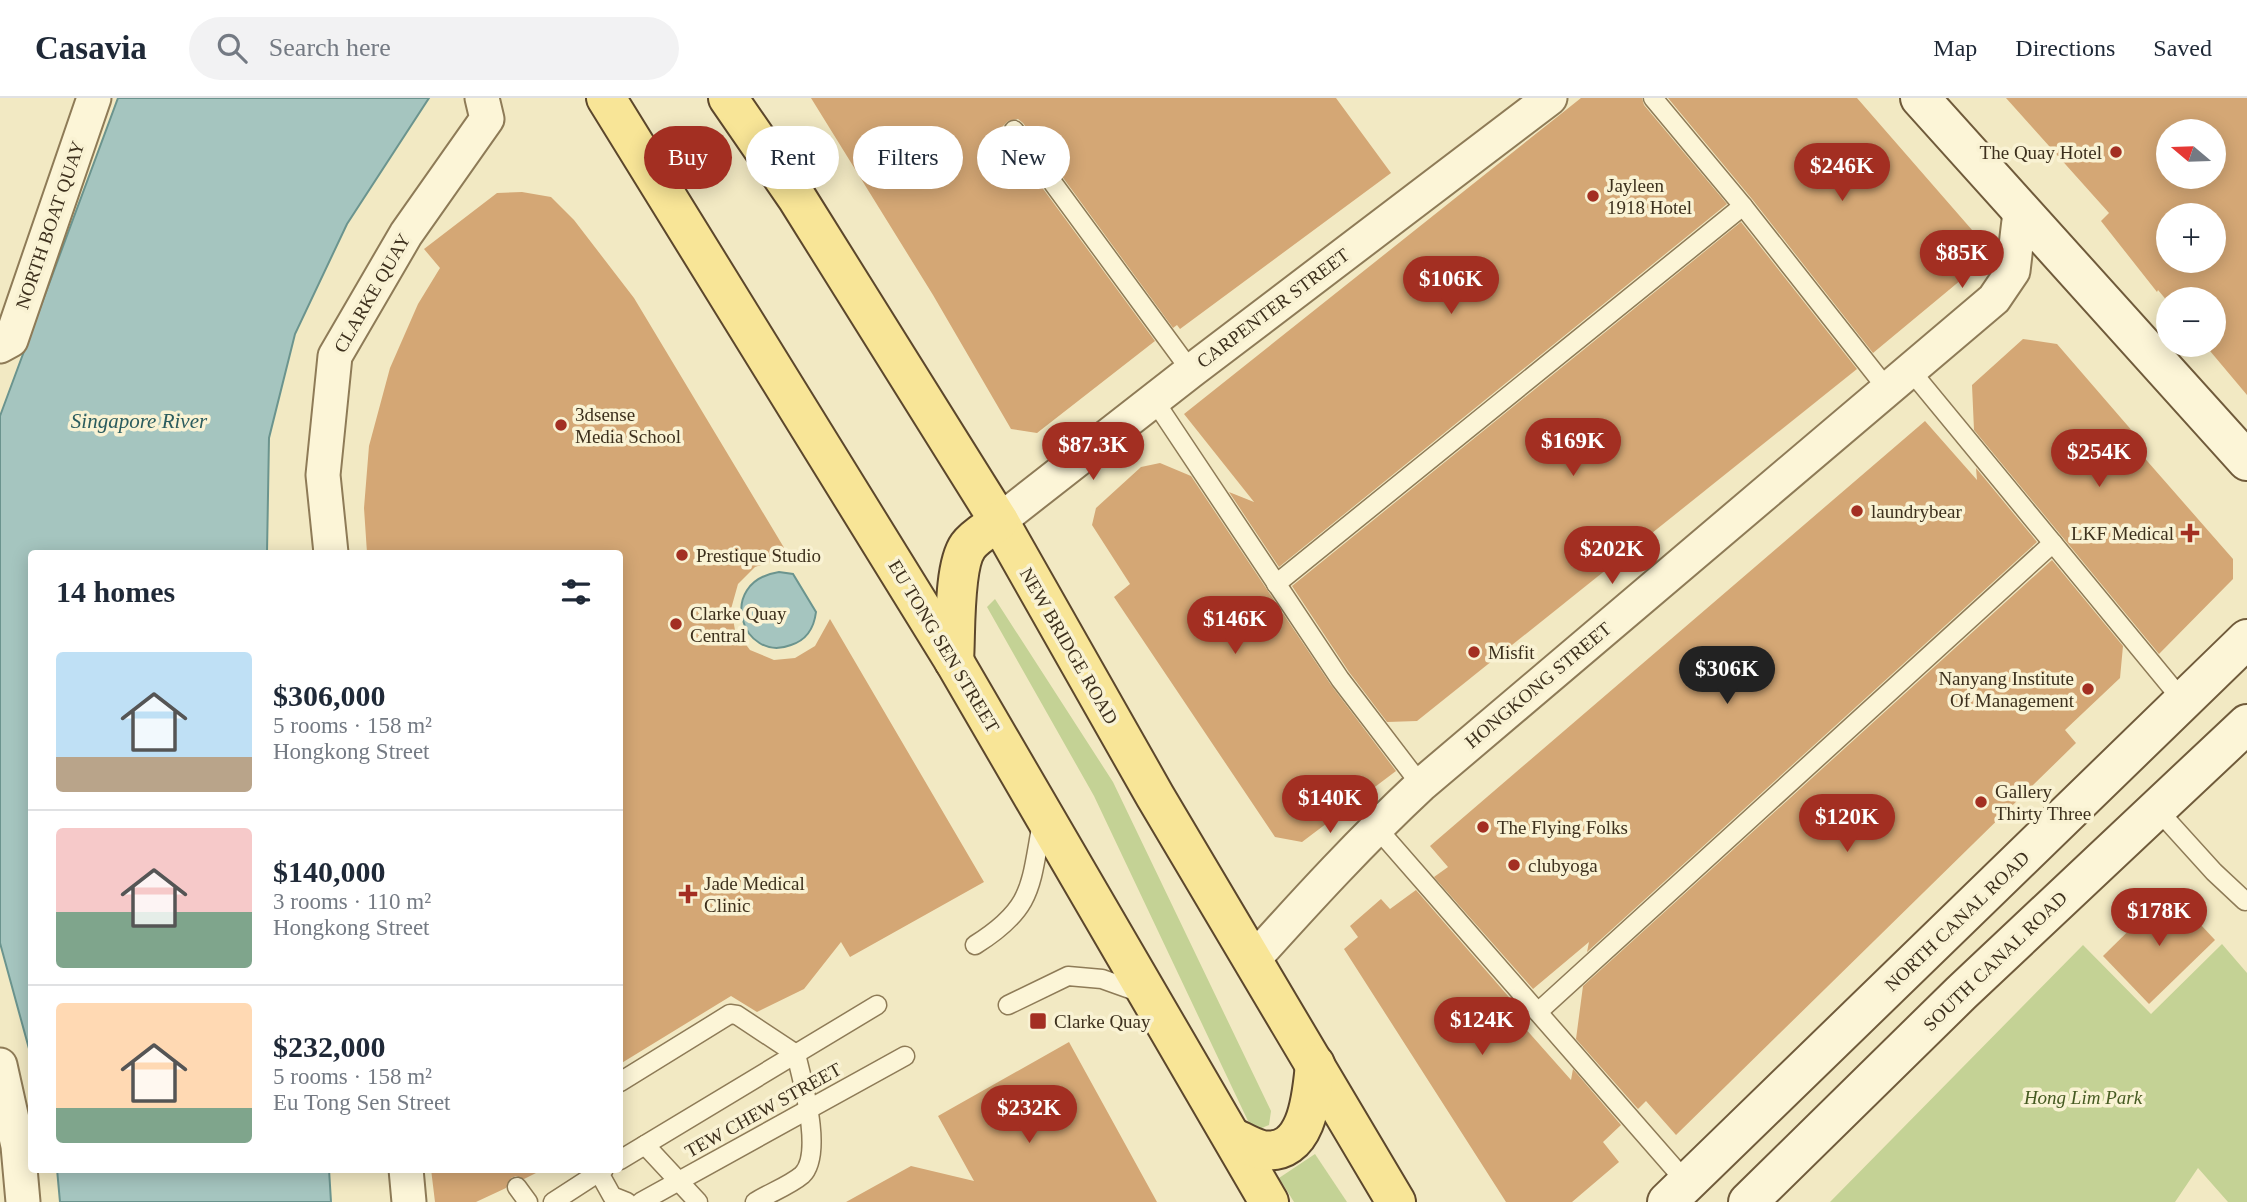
<!DOCTYPE html>
<html lang="en">
<head>
<meta charset="utf-8">
<style>
  body { margin:0; font-family:Georgia,serif; background:#f2f2f3; color:#1f2937; height:100vh; display:flex; flex-direction:column; font-size:26px; white-space:nowrap }
  * { box-sizing:border-box; margin:0 }
  p { font-size:23px; color:#747a83 }
  .icon { flex:none; width:38px; height:38px; fill:none; stroke:currentColor; stroke-width:2; stroke-linecap:round; stroke-linejoin:round }
  .map { position:relative; flex:1; overflow:hidden }
  .drawer { position:absolute; left:28px; top:452px; width:595px; height:623px; display:flex; flex-direction:column; background:#fff; border-radius:7px; box-shadow:0 4px 18px #0003 }
  .drawer>* { flex:none }
  .banner { position:absolute; left:644px; top:28px; width:665px; height:63px; display:flex; gap:14px }
  .needle { width:46px; rotate:289deg }
  .controls { position:absolute; left:2156px; top:21px; display:grid; gap:14px }
  .controls a { display:grid; place-items:center; width:70px; height:70px; border-radius:50%; background:#fff; box-shadow:0 4px 18px #0003; font-size:35px }
  .price { position:absolute; translate:-50% -60px; padding:0 16px; border-radius:24px; background:#a32f22; color:#fff; font-size:23px; line-height:46px; filter:drop-shadow(0 2px 4px #0008) }
  .price::after { content:''; position:absolute; left:50%; top:42px; width:21px; height:16px; margin-left:-10px; background:inherit; clip-path:polygon(0 0,100% 0,50% 100%) }
  .price.selected { background:#222; color:#fff }
  ul { padding:0; list-style:none }
  li { display:flex; align-items:center; gap:21px; height:175px; padding:0 28px }
  li+li { border-top:2px solid #e0e1e3 }
  li span { display:grid; place-items:center; flex:none; width:196px; height:140px; border-radius:7px; color:#555 }
  li>.icon { margin-inline-start:auto }
  span .icon { width:84px; height:84px; fill:#fffc; stroke-width:1 }
  li b { font-size:30px }
  h2 { display:flex; justify-content:space-between; align-items:center; height:84px; padding:0 28px; font-size:30px }
  .tag { padding:0 24px; border-radius:32px; background:#fff; box-shadow:0 4px 18px #0003; font-size:24px; line-height:63px }
  .tag.selected { background:#a32f22; color:#fff }
  header { display:flex; align-items:center; gap:42px; box-sizing:border-box; height:98px; padding:0 35px; background:#fff; border-bottom:2px solid #e0e1e3 }
  header strong { font-size:33px }
  nav { display:flex; gap:38px; margin-inline-start:auto; font-size:24px }
  .search { width:490px; height:63px; background:#f2f2f3; display:flex; align-items:center; gap:18px; box-sizing:border-box; padding:0 24px; border-radius:38px; color:#747a83; font-size:26px }
  .map>svg:first-child { display:block }
  .green { fill:#c4d295 }
  .water { fill:#a5c5bf; stroke:#6b948e; stroke-width:2 }
  .building { fill:#d4a775; fill-rule:evenodd }
  .lines { fill:none; stroke-linecap:round; stroke-linejoin:round }
  .lane-casing { stroke:#8e7b57; stroke-width:21 }
  .street-casing { stroke:#8e7b57; stroke-width:37 }
  .secondary-casing { stroke:#705b3b; stroke-width:42 }
  .primary-casing { stroke:#5c472c; stroke-width:42 }
  .lane { stroke:#fcf5d7; stroke-width:18 }
  .street { stroke:#fcf5d7; stroke-width:33 }
  .secondary { stroke:#fcf5d7; stroke-width:38 }
  .primary { stroke:#f8e597; stroke-width:38 }
  .poi-dot { fill:#a32f22; stroke:#f9f2d3; stroke-width:2.5 }
  .labels { text-anchor:middle; dominant-baseline:central; stroke-width:7; stroke-linejoin:round; paint-order:stroke }
  .poi-label { font-size:19px; fill:#3d301d; stroke:#f9f2d3; text-anchor:start }
  .street-label { font-size:19px; fill:#3d301d; stroke:#f9f2d3 }
  .park-label { font-size:19px; font-style:italic; fill:#465b22; stroke:#f9f2d3 }
  .water-label { font-size:21px; font-style:italic; fill:#2b5c5e; stroke:#f9f2d3 }
</style>
</head>
<body>
<header>
<strong>Casavia</strong>
<div class="search"><svg class="icon" aria-label="search" viewBox="0 0 24 24"><circle cx="10" cy="10" r="6"/><path d="M15 15l6 6"/></svg>Search here</div>
<nav><a>Map</a><a>Directions</a><a>Saved</a></nav>
</header>
<div class="map">
<svg width="2247" height="1104" viewBox="0 0 2247 1104">
  <rect width="100%" height="100%" fill="#f2e9c3"/>
  <g class="green">
    <path d="M 995,501 L 1113,684 L 1271,1013 L 1269,1027 L 1257,1032 L 1248,1023 L 1094,698 L 987,509 Z"/>
    <path d="M 2222,846 L 2247,875 L 2247,1104 L 2228,1104 L 2198,1070 L 2175,1104 L 1830,1104 L 2083,847 L 2151,916 Z"/>
    <path d="M 1315,1056 L 1347,1104 L 1294,1104 L 1279,1080 Z"/>
  </g>
  <g class="water">
    <path d="M 118,0 L 429,0 L 347,126 L 295,236 L 269,340 L 267,455 L 32,455 L 31,958 L 0,845 L 0,318 Z"/>
    <path d="M 779,474 L 793,476 L 816,514 C 814,530 807,542 791,547 C 742,566 715,484 779,474 Z"/>
    <path d="M 57,1071 L 329,1071 L 331,1104 L 60,1104 Z"/>
  </g>
  <g class="building">
    <path d="M 811,0 L 1336,0 L 1391,75 L 1180,231 L 1177,227 L 1173,230 L 1023,25 L 1018,21 L 1008,23 L 1003,28 L 1005,39 L 1155,243 L 1037,335 L 1011,331 L 933,197 Z"/>
    <path d="M 1581,0 L 1642,0 L 1644,7 L 1727,106 L 1279,469 L 1229,394 L 1254,404 L 1184,316 Z"/>
    <path d="M 1668,0 L 1857,0 L 1979,140 L 1973,172 L 1873,255 L 1752,101 Z"/>
    <path d="M 2006,0 L 2247,0 L 2247,297 L 2205,247 L 2214,247 L 2214,201 L 2168,201 L 2168,204 L 2158,192 L 2157,194 L 2101,123 L 2109,115 ZM 2168,33 L 2214,33 L 2214,79 L 2168,79 ZM 2168,117 L 2214,117 L 2214,163 L 2168,163 Z"/>
    <path d="M 522,94 L 551,99 L 574,122 L 634,200 L 789,458 L 755,469 L 738,486 L 731,511 L 735,532 L 750,552 L 774,562 L 795,560 L 815,548 L 830,521 L 984,784 L 850,859 L 841,844 L 804,891 L 757,914 L 731,898 L 620,966 L 620,455 L 367,455 L 364,410 L 369,348 L 390,270 L 418,206 L 440,170 L 424,151 L 497,95 Z"/>
    <path d="M 1741,124 L 1857,271 L 1417,623 L 1387,624 L 1349,574 L 1292,488 Z"/>
    <path d="M 2023,241 L 2057,246 L 2140,342 L 2134,348 L 2233,461 L 2233,481 L 2159,556 L 1974,332 L 1972,287 Z"/>
    <path d="M 1925,323 L 1977,382 L 1976,370 L 2037,444 L 1587,854 L 1589,844 L 1533,891 L 1434,779 L 1448,769 L 1430,748 Z"/>
    <path d="M 1160,365 L 1191,378 L 1331,587 L 1396,673 L 1302,744 L 1275,739 L 1114,499 L 1130,486 L 1092,427 L 1096,410 L 1141,369 Z"/>
    <path d="M 2052,462 L 2123,548 L 2120,580 L 2065,632 L 2076,645 L 1676,1037 L 1646,1003 L 1638,1011 L 1576,941 L 1583,888 Z"/>
    <path d="M 1416,792 L 1515,906 L 1508,911 L 1571,982 L 1573,971 L 1621,1027 L 1603,1044 L 1619,1064 L 1572,1104 L 1506,1104 L 1344,851 L 1358,839 L 1350,828 L 1381,801 L 1390,811 Z"/>
    <path d="M 2169,793 L 2215,842 L 2149,906 L 2103,858 Z"/>
    <path d="M 1069,944 L 1157,1104 L 846,1104 L 911,1068 L 974,1083 L 938,1018 Z"/>
    <path d="M 431,1071 L 544,1071 L 524,1081 L 516,1078 L 511,1080 L 506,1090 L 476,1104 L 435,1104 Z"/>
  </g>
  <g class="lines">
    <g class="lane-casing">
      <g id="lane">
        <path d="M 1653,0 L 1743,108 L 1888,292"/>
        <path d="M 1014,32 L 1191,273"/>
        <path d="M 1911,273 L 2183,603"/>
        <path d="M 1154,302 L 1340,581 L 1421,687"/>
        <path d="M 1276,486 L 1743,108"/>
        <path d="M 2156,710 L 2214,774 L 2245,803"/>
        <path d="M 1376,729 L 1688,1086"/>
        <path d="M 975,847 C 1034,810 1030,788 1042,725"/>
        <path d="M 1008,907 L 1068,878 L 1102,881 L 1144,896"/>
        <path d="M 1538,914 L 2053,445"/>
        <path d="M 620,984 L 730,916 L 737,917 L 796,956 C 802,982 824,1056 802,1077 C 789,1088 769,1095 755,1104"/>
        <path d="M 645,1047 L 698,1104"/>
        <path d="M 620,1062 L 877,907"/>
        <path d="M 597,1071 L 612,1098 L 627,1104"/>
        <path d="M 517,1089 L 528,1104"/>
        <path d="M 553,1104 L 604,1071"/>
        <path d="M 641,1104 L 905,958"/>
      </g>
    </g>
    <g class="street-casing">
      <g id="street">
        <path d="M 0,248 L 11,242 L 94,0"/>
        <path d="M 999,423 L 1191,273 L 1550,0"/>
        <path d="M 331,455 L 323,377 L 335,258 L 406,136 L 487,21 L 482,0"/>
        <path d="M 1253,862 C 1307,802 1362,742 1421,687 L 1994,201 L 2013,173 L 2020,114"/>
        <path d="M 0,967 L 18,1048 L 23,1104"/>
        <path d="M 406,1071 L 409,1104"/>
      </g>
    </g>
    <g class="secondary-casing">
      <g id="secondary">
        <path d="M 1920,0 L 2247,363"/>
        <path d="M 1667,1104 L 2247,541"/>
        <path d="M 1748,1104 L 1961,895 L 2247,626"/>
      </g>
    </g>
    <g class="primary-casing">
      <g id="primary">
        <path d="M 606,0 L 954,563 L 1269,1104"/>
        <path d="M 728,0 L 797,100 L 999,423 L 1155,698 L 1396,1104"/>
        <path d="M 954,563 C 956,535 953,469 968,448 C 975,438 989,431 999,423"/>
        <path d="M 1232,1039 C 1241,1043 1252,1050 1262,1052 C 1308,1059 1312,997 1315,966"/>
      </g>
    </g>
    <use href="#lane" class="lane"/>
    <use href="#street" class="street"/>
    <use href="#secondary" class="secondary"/>
    <use href="#primary" class="primary"/>
  </g>
  <g class="poi-dot">
    <circle cx="2116" cy="54" r="7"/>
    <circle cx="1593" cy="98" r="7"/>
    <circle cx="561" cy="327" r="7"/>
    <circle cx="1857" cy="413" r="7"/>
    <path d="M2186.5 424.5h7v7h7v7h-7v7h-7v-7h-7v-7h7z"/>
    <circle cx="682" cy="457" r="7"/>
    <circle cx="676" cy="526" r="7"/>
    <circle cx="1474" cy="554" r="7"/>
    <circle cx="2088" cy="591" r="7"/>
    <circle cx="1981" cy="704" r="7"/>
    <circle cx="1483" cy="729" r="7"/>
    <circle cx="1514" cy="767" r="7"/>
    <path d="M684.5 785.5h7v7h7v7h-7v7h-7v-7h-7v-7h7z"/>
    <rect x="1029" y="914" width="18" height="18" rx="3.5"/>
  </g>
  <g class="labels">
    <g class="poi-label">
      <text x="2102" y="54" text-anchor="end">The Quay Hotel</text>
      <text x="1607" y="87">Jayleen<tspan x="1607" dy="22">1918 Hotel</tspan></text>
      <text x="575" y="316">3dsense<tspan x="575" dy="22">Media School</tspan></text>
      <text x="1871" y="413">laundrybear</text>
      <text x="2174" y="435" text-anchor="end">LKF Medical</text>
      <text x="696" y="457">Prestique Studio</text>
      <text x="690" y="515">Clarke Quay<tspan x="690" dy="22">Central</tspan></text>
      <text x="1488" y="554">Misfit</text>
      <text x="2074" y="580" text-anchor="end">Nanyang Institute<tspan x="2074" dy="22">Of Management</tspan></text>
      <text x="1995" y="693">Gallery<tspan x="1995" dy="22">Thirty Three</tspan></text>
      <text x="1497" y="729">The Flying Folks</text>
      <text x="1528" y="767">clubyoga</text>
      <text x="704" y="785">Jade Medical<tspan x="704" dy="22">Clinic</tspan></text>
      <text x="1054" y="923">Clarke Quay</text>
    </g>
    <g class="street-label">
      <text transform="translate(50 127) rotate(-71)">NORTH BOAT QUAY</text>
      <text transform="translate(372 195) rotate(-60)">CLARKE QUAY</text>
      <text transform="translate(1273 210) rotate(-37)">CARPENTER STREET</text>
      <text transform="translate(944 548) rotate(59)">EU TONG SEN STREET</text>
      <text transform="translate(1069 548) rotate(60)">NEW BRIDGE ROAD</text>
      <text transform="translate(1538 587) rotate(-40)">HONGKONG STREET</text>
      <text transform="translate(1957 823) rotate(-44)">NORTH CANAL ROAD</text>
      <text transform="translate(1995 863) rotate(-44)">SOUTH CANAL ROAD</text>
      <text transform="translate(763 1012) rotate(-29)">TEW CHEW STREET</text>
    </g>
    <g class="park-label">
      <text x="2083" y="999">Hong Lim Park</text>
    </g>
    <g class="water-label">
      <text x="139" y="323">Singapore River</text>
    </g>
  </g>
</svg>
<div class="controls">
<a><svg class="needle" viewBox="-14 -14 28 28"><path d="M0-13l5 13h-10z" fill="#e53935"/><path d="M0 13l5-13h-10z" fill="#747a83"/></svg></a>
<a>+</a>
<a>−</a>
</div>
<b class="price" style="left:1842px;top:105px">$246K</b>
<b class="price" style="left:1962px;top:192px">$85K</b>
<b class="price" style="left:1451px;top:218px">$106K</b>
<b class="price" style="left:1573px;top:380px">$169K</b>
<b class="price" style="left:1093px;top:384px">$87.3K</b>
<b class="price" style="left:2099px;top:391px">$254K</b>
<b class="price" style="left:1612px;top:488px">$202K</b>
<b class="price" style="left:1235px;top:558px">$146K</b>
<b class="price selected" style="left:1727px;top:608px">$306K</b>
<b class="price" style="left:1330px;top:737px">$140K</b>
<b class="price" style="left:1847px;top:756px">$120K</b>
<b class="price" style="left:2159px;top:850px">$178K</b>
<b class="price" style="left:1482px;top:959px">$124K</b>
<b class="price" style="left:1029px;top:1047px">$232K</b>
<div class="banner">
<a class="tag selected">Buy</a>
<a class="tag">Rent</a>
<a class="tag">Filters</a>
<a class="tag">New</a>
</div>
<section class="drawer">
<h2>14 homes<svg class="icon" aria-label="filters" viewBox="0 0 24 24"><path d="M4 7h16M4 17h16"/><circle cx="9" cy="7" r="2"/><circle cx="15" cy="17" r="2"/></svg></h2>
<ul>
<li><span style="background:linear-gradient(#bfe0f5 75%,#b9a48a 0)"><svg class="icon" aria-label="home" viewBox="0 0 24 24"><path d="M3 11l9-7 9 7M6 9v11h12V9"/></svg></span><div><b>$306,000</b><p>5 rooms · 158 m²</p><p>Hongkong Street</p></div></li>
<li><span style="background:linear-gradient(#f6c9c9 60%,#7fa58c 0)"><svg class="icon" aria-label="home" viewBox="0 0 24 24"><path d="M3 11l9-7 9 7M6 9v11h12V9"/></svg></span><div><b>$140,000</b><p>3 rooms · 110 m²</p><p>Hongkong Street</p></div></li>
<li><span style="background:linear-gradient(#ffd9b3 75%,#7fa58c 0)"><svg class="icon" aria-label="home" viewBox="0 0 24 24"><path d="M3 11l9-7 9 7M6 9v11h12V9"/></svg></span><div><b>$232,000</b><p>5 rooms · 158 m²</p><p>Eu Tong Sen Street</p></div></li>
</ul>
</section>
</div>
</body>
</html>
